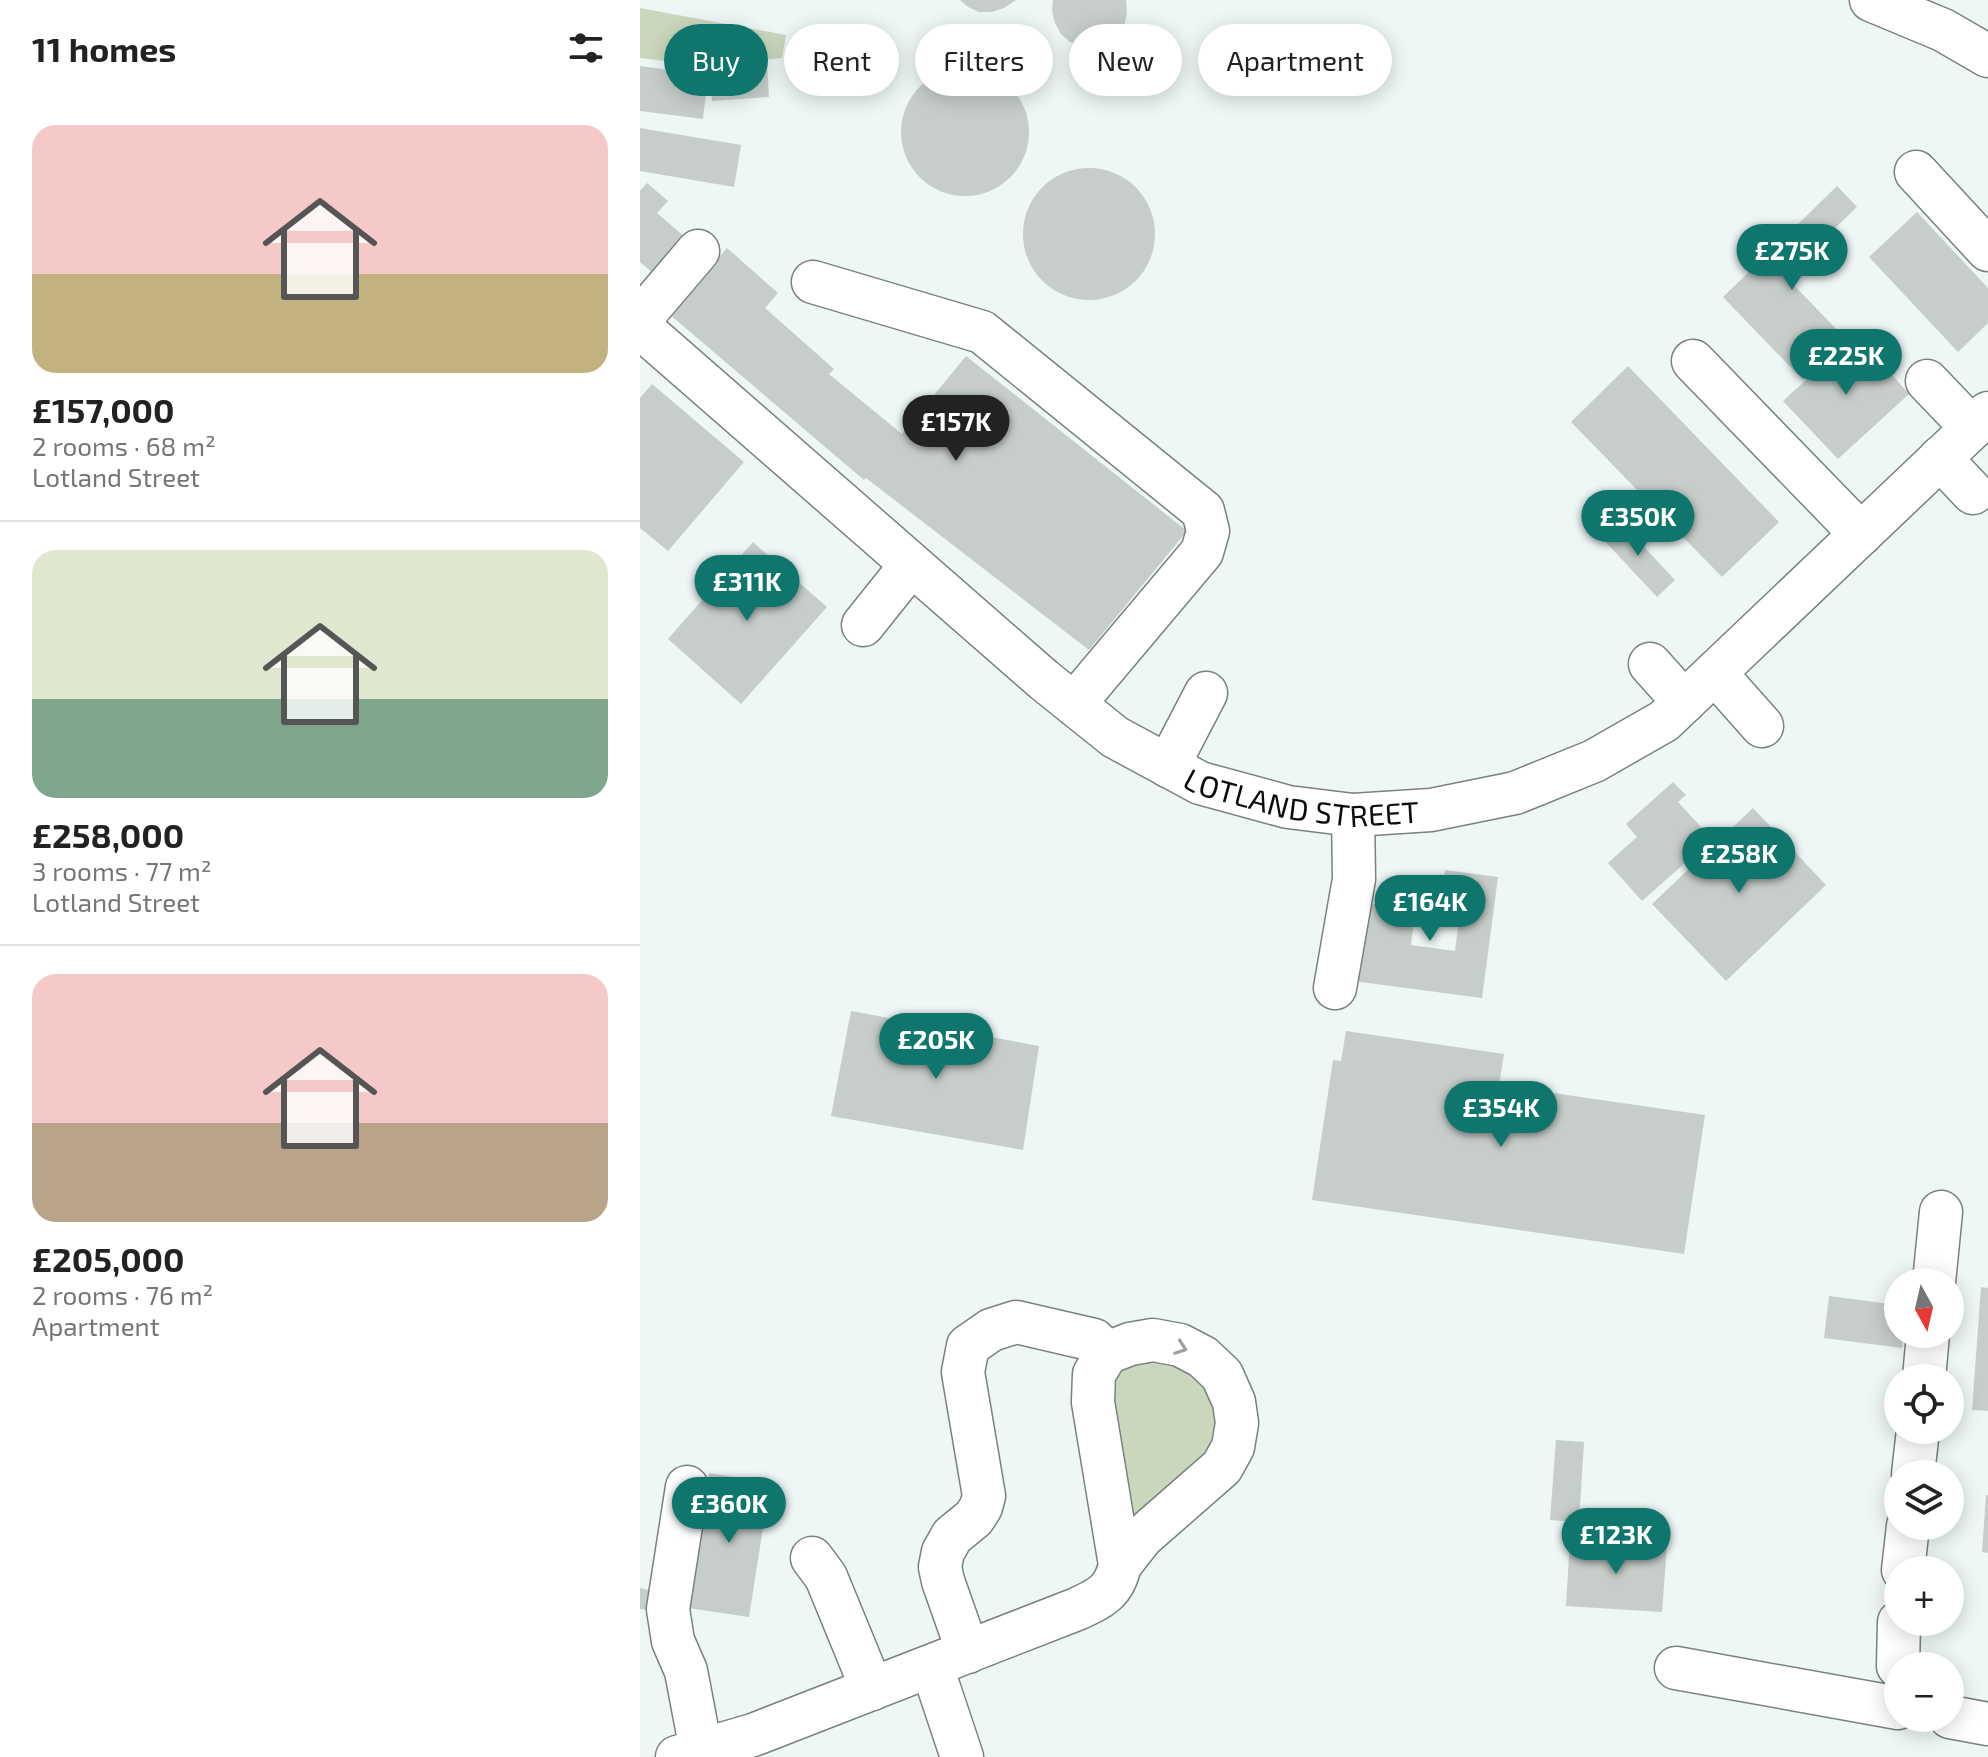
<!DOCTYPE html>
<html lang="en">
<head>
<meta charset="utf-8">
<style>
  body { margin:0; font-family:"Exo 2",sans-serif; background:#f2f2f2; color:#222; height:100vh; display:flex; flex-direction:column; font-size:30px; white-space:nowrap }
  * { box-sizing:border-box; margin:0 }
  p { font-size:26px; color:#767676 }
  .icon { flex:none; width:44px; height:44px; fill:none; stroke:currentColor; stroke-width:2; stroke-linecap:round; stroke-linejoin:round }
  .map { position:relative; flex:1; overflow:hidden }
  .details { display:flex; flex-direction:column; background:#fff; width:640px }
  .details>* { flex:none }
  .guide { position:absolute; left:24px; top:24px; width:760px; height:72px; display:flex; gap:16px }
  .needle { width:52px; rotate:172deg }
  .buttons { position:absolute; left:1244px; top:1268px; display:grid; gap:16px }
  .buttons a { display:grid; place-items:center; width:80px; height:80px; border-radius:50%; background:#fff; box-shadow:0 4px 20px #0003; font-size:40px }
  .price { position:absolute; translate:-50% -68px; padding:0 18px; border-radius:28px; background:#0f766e; color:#fff; font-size:26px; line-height:52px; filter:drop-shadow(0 2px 4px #0008) }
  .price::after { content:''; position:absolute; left:50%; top:48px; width:24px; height:18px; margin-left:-12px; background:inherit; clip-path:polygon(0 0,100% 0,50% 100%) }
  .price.active { background:#222; color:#fff }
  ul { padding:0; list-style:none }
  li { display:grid; align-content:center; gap:16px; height:424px; padding:0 32px }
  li+li { border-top:2px solid #e0e0e0 }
  li span { display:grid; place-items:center; height:248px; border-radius:24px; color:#555 }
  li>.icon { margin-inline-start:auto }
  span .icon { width:144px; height:144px; fill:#fffc; stroke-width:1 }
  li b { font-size:34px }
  h2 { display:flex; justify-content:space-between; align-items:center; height:96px; padding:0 32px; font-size:34px }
  .chip { padding:0 28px; border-radius:36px; background:#fff; box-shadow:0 4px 20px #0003; font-size:28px; line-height:72px }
  .chip.active { background:#0f766e; color:#fff }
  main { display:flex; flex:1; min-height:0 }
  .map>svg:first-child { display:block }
  .green { fill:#cbd7bd }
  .building { fill:#c7ceca }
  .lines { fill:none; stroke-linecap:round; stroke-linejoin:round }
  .minor-casing { stroke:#7a8181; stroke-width:45 }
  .minor { stroke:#fff; stroke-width:42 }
  .oneway { stroke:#9d9e9e }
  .labels { text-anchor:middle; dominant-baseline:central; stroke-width:6; stroke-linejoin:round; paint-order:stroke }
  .street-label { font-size:30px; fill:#0a0d0d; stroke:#eef6f6 }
</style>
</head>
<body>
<main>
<section class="details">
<h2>11 homes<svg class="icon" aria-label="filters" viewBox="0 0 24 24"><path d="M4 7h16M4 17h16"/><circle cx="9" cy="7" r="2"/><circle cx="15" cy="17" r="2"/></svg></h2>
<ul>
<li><span style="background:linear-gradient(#f6c9c9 60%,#c2b280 0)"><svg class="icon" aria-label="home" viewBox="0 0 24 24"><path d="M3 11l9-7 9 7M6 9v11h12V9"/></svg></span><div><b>£157,000</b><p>2 rooms · 68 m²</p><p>Lotland Street</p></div></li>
<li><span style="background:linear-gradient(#dfe7d0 60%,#7fa58c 0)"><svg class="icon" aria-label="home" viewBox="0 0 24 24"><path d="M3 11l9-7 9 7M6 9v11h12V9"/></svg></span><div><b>£258,000</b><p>3 rooms · 77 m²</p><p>Lotland Street</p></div></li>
<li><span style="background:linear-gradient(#f6c9c9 60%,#b9a48a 0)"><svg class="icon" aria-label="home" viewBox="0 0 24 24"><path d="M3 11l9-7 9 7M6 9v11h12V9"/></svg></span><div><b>£205,000</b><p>2 rooms · 76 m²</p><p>Apartment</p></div></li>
</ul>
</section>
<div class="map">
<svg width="1348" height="1757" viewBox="0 0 1348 1757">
  <rect width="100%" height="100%" fill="#eef6f6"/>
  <g class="green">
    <path d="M 0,8 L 146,35 L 142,58 L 57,65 L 0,58 Z"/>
    <path d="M 494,1354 L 566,1373 L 583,1440 L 503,1516 C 493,1515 488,1512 481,1504 L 471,1370 Z"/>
  </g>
  <g class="building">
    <path d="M 320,0 L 376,0 L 364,8 L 352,12 L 339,12 L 328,7 Z"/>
    <path d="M 413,0 L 486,0 L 487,14 L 484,26 L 477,36 L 466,43 L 454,47 L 442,46 L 430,42 L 421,34 L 415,23 L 412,11 Z"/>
    <path d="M 127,61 L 129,97 L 72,101 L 69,65 Z"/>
    <path d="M 0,66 L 68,75 L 63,119 L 0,111 Z"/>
    <circle cx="325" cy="132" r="64"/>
    <path d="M 0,128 L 101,145 L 94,187 L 0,171 Z"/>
    <circle cx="449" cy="234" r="66"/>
    <path d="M 7,183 L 28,201 L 17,213 L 46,238 L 14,274 L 0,262 L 0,191 Z"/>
    <path d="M 1197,186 L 1217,207 L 1145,276 L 1205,338 L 1163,380 L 1083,297 Z"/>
    <path d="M 1277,212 L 1348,288 L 1348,323 L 1318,352 L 1229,257 Z"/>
    <path d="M 87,248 L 138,293 L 125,308 L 194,369 L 189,374 L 262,434 L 326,356 L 547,531 L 449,650 L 226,478 L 224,480 L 29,314 Z"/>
    <path d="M 1216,334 L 1269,394 L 1198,459 L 1143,401 Z"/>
    <path d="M 988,366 L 1139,522 L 1082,577 L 931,422 Z"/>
    <path d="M 12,384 L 104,462 L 28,551 L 0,528 L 0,398 Z"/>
    <path d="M 978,519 L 1035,580 L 1017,597 L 960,536 Z"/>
    <path d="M 113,542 L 187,607 L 101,704 L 28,639 Z"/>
    <path d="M 1033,782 L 1046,795 L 1038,802 L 1072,839 L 1002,901 L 968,863 L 997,837 L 986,824 Z"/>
    <path d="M 1113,808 L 1186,885 L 1086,981 L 1012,904 Z"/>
    <path d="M 805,870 L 858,877 L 842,998 L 713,981 L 724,903 L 775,910 L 771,945 L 815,951 L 821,903 L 801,901 Z"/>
    <path d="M 211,1011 L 399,1046 L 383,1150 L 191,1116 Z"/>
    <path d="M 706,1031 L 864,1054 L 859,1085 L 1065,1115 L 1044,1254 L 672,1200 L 693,1060 L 701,1061 Z"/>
    <path d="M 1341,1287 L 1348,1288 L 1348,1411 L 1332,1410 Z"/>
    <path d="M 1189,1296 L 1258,1305 L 1258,1334 L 1264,1334 L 1262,1348 L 1184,1338 Z"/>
    <path d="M 916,1440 L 944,1442 L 939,1522 L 910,1520 Z"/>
    <path d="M 69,1473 L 130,1483 L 109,1617 L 48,1608 Z"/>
    <path d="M 1346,1495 L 1348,1495 L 1348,1553 L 1342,1552 Z"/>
    <path d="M 930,1539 L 1027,1546 L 1022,1612 L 926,1606 Z"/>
    <path d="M 0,1588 L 9,1590 L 6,1610 L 0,1609 Z"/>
  </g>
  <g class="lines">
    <g class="minor-casing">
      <g id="minor">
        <path d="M 1231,0 L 1303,30 L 1348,56"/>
        <path d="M 1276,172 L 1348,250"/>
        <path d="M 173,282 L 342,332 L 563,511 L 568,531 L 562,552 L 434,704"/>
        <path d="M 0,319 L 58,251"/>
        <path id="s1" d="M 0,327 L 404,680 L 475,737 L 560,783 L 648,807 L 713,815 L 791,810 L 875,793 L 954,761 L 1024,721 L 1348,413"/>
        <path d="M 1053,361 L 1221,534"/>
        <path d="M 1287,381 L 1332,428"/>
        <path d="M 1300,458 L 1333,493"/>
        <path d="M 223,625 L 271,565"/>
        <path d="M 1010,664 L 1044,702"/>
        <path d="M 1075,673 L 1122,726"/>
        <path d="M 528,766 L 566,693"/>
        <path d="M 695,988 L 714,879 L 713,815"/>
        <path d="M 1294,1282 L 1301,1212"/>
        <path d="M 467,1353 L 490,1344 L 513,1340 L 540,1345 L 563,1357 L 582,1375 L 594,1402 L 597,1423 L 593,1447 L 582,1467 L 502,1537 L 480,1565"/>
        <path d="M 1284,1378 L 1288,1334"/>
        <path d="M 1273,1474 L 1278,1430"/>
        <path d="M 47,1487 L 28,1609 L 33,1641 L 46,1671 L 61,1750"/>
        <path d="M 172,1558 L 186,1577 L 232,1689"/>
        <path d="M 1263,1570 L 1268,1526"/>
        <path d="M 1258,1666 L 1259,1622"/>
        <path d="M 292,1667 L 322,1757"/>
        <path d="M 1036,1668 L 1258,1708"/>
        <path d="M 1310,1717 L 1348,1724"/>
        <path d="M 37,1757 L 113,1735 L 437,1609 C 461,1598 474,1592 480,1565 L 453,1402 L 454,1374 L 467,1353 L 454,1340 L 376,1322 L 351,1330 L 328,1346 L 323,1372 L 344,1496 L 341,1507 L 334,1518 L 312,1536 L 303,1552 L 300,1567 L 303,1581 L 328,1652"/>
      </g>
    </g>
    <use href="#minor" class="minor"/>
  </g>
  <defs><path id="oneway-chevron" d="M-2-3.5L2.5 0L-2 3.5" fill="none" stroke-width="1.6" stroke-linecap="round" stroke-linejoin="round" transform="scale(2)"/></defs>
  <use class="oneway" href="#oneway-chevron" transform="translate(541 1348) rotate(20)"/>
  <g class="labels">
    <g class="street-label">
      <text stroke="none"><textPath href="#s1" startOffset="828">LOTLAND STREET</textPath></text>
    </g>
  </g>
</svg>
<div class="buttons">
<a><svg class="needle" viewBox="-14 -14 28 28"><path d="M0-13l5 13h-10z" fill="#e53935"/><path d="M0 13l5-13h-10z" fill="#767676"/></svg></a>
<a><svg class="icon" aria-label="locate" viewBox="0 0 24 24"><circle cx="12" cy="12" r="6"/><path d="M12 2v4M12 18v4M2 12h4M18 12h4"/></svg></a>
<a><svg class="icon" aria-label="layers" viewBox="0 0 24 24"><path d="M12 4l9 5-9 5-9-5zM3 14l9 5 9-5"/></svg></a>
<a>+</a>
<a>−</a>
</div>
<b class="price" style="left:1152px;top:292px">£275K</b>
<b class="price" style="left:1206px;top:397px">£225K</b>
<b class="price active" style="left:316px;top:463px">£157K</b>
<b class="price" style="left:998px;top:558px">£350K</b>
<b class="price" style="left:107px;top:623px">£311K</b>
<b class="price" style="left:1099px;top:895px">£258K</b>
<b class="price" style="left:790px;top:943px">£164K</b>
<b class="price" style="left:296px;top:1081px">£205K</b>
<b class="price" style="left:861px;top:1149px">£354K</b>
<b class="price" style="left:89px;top:1545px">£360K</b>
<b class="price" style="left:976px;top:1576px">£123K</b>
<div class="guide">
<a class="chip active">Buy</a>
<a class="chip">Rent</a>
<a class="chip">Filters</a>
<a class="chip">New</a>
<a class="chip">Apartment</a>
</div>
</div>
</main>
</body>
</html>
